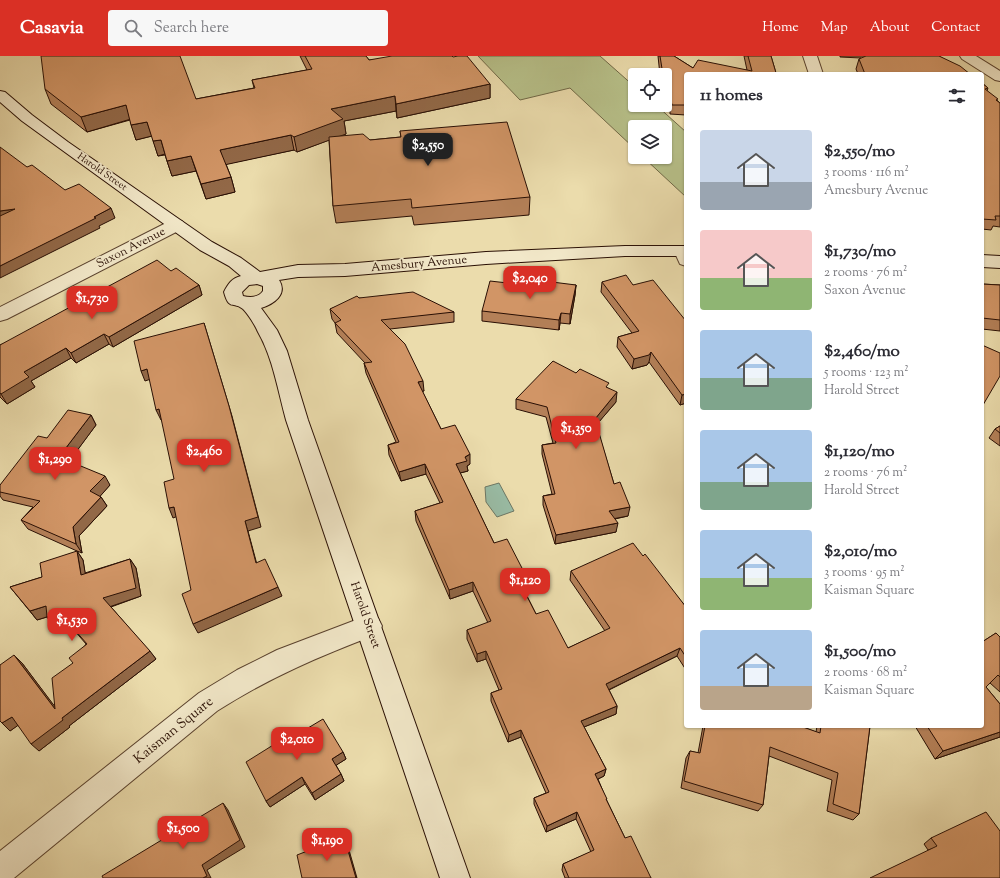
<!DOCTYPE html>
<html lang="en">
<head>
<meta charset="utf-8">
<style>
  body { margin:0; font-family:"Sorts Mill Goudy",serif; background:#f7f7f7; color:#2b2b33; height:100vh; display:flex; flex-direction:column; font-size:15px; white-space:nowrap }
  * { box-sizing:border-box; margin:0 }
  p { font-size:13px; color:#7c7c81 }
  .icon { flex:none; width:22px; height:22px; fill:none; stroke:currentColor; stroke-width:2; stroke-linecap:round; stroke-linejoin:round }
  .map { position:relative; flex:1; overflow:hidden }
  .drawer { position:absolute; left:684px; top:16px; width:300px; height:656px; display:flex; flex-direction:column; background:#fff; border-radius:4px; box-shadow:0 1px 3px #0004 }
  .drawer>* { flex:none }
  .controls { position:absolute; left:628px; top:12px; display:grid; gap:8px }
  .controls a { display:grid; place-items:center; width:44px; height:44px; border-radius:4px; background:#fff; box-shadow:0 1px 3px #0004; font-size:20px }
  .price { position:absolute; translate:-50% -34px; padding:0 9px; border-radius:8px; background:#d93025; color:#fff; font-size:13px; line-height:26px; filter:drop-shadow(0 1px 2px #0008) }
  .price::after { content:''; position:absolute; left:50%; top:24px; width:12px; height:9px; margin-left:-6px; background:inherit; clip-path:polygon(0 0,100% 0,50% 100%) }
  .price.active { background:#222; color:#fff }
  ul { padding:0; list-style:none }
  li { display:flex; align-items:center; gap:12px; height:100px; padding:0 16px }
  li span { display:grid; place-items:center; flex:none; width:112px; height:80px; border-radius:4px; color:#555 }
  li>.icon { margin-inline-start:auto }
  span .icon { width:48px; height:48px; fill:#fffc; stroke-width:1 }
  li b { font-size:17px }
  h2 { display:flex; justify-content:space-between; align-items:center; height:48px; padding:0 16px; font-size:17px }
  header { display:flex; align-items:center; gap:24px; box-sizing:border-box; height:56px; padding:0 20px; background:#d93025; color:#fff }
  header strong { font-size:19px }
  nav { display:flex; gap:22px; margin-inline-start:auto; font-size:14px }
  .search { width:280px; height:36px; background:#f7f7f7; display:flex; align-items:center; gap:10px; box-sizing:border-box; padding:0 14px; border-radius:4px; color:#7c7c81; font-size:15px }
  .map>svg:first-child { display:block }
  .green { fill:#b7c089; stroke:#706846 }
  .water { fill:#99bca5; stroke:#6c7765 }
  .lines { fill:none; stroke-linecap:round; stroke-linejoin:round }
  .street-casing { stroke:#5a422e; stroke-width:2 }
  .secondary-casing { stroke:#290f04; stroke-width:2 }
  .street { fill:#f2e8c9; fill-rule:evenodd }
  .secondary { fill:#f2e8c9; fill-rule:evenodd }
  .wall { fill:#b48058; stroke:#290f04 }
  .shaded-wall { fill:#926847; stroke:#290f04 }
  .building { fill:#d19566; stroke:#290f04 }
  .labels { text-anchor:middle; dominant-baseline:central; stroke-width:3.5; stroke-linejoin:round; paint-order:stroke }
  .far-street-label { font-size:10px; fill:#290f04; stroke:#f2e8c9 }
  .street-label { font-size:12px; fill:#290f04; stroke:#f2e8c9 }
  .near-street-label { font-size:14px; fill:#290f04; stroke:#f2e8c9 }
</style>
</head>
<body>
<header>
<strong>Casavia</strong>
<div class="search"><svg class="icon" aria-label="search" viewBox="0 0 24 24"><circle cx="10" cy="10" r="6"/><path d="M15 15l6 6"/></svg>Search here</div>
<nav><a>Home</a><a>Map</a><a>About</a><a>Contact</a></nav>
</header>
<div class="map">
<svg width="1000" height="822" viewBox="0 0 1000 822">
  <rect width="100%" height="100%" fill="#ebdcac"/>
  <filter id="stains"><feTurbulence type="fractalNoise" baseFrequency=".005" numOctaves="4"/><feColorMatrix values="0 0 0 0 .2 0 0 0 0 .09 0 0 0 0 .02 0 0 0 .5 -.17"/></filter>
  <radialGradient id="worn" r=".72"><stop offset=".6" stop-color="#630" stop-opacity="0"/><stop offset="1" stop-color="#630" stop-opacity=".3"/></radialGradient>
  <path class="green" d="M 478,0 L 600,0 L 635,31 L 635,49 L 656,49 L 686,76 L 686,141 L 643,101 L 665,101 L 665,71 L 635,71 L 635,93 L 570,32 L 520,44 Z"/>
  <path class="water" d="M 499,427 L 514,455 L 497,461 L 486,446 L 485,431 Z"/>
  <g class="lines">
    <g class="street-casing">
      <g id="street">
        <path d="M 803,0 L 817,0 L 823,18 L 809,18 Z"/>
        <path d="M 960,0 L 976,0 L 1000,15 L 1000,25 L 995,24 L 962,3 Z"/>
        <path d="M 176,164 L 182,165 L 185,169 L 182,173 L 7,263 L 0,265 L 0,251 L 170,165 Z"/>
        <path d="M 683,190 L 686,190 L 686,210 L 680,208 L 674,195 L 677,191 Z"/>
        <path d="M 369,559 L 378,562 L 382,570 L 378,578 C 322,599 268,622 217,655 L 14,822 L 0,822 L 0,795 L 199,637 L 237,614 L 277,594 Z"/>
      </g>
    </g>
    <g class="secondary-casing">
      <g id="secondary">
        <path d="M 0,35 L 5,36 L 32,59 L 68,86 L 212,186 L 241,202 L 260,216 L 298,209 L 345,208 L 486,196 L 625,190 L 686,190 L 686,200 L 625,200 L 486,208 L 345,220 L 298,221 L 279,224 C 288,238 274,248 261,252 L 277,274 L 287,295 L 308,364 L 470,822 L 440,822 L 286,364 C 278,335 273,302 258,276 C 255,269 248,258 243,253 C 233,245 229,255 224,236 C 228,228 232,222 241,220 L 229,210 L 200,194 L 22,65 L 0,46 ZM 257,228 L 263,230 L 263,235 C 259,241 251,242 243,240 L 242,236 L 249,229 Z"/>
        <path d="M 982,199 L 1000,200 L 1000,212 L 982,211 Z"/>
      </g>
    </g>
    <use href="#street" class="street"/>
    <use href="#secondary" class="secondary"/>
  </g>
  <g class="wall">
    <path d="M 300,0 L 366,0 L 369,4 L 453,1 L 490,28 L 490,42 L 397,62 L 396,55 L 344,65 L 346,78 L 341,80 L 370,84 L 401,81 L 400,75 L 530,141 L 529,159 L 414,169 L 412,160 L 336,167 L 333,150 L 329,84 L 297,96 L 294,94 L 226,108 L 231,121 L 235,136 L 206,143 L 196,115 L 172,120 L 165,99 L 158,100 L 152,80 L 136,84 L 130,64 L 87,76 L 51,48 L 45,33 L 196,43 L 254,32 L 252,24 L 307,14 Z"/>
    <path d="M 658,0 L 674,0 L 693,12 L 747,14 L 744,0 L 771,0 L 776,17 L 686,18 L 686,59 L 670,58 L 670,53 L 664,53 L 664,49 L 665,49 L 665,19 L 660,19 Z"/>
    <path d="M 840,0 L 939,0 L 970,18 L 858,18 L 856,13 L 859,3 L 861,2 L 840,1 Z"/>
    <path d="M 982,27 L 988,32 L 987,35 L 1000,47 L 1000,171 L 993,170 L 991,174 L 982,173 Z"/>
    <path d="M 171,215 L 199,229 L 202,239 L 113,291 L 109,288 L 76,307 L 71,302 L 31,325 L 35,331 L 7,348 L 0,341 L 0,289 Z"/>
    <path d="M 602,226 L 633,229 L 686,265 L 686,347 L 680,349 L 649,306 L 647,309 L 632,313 L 617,291 L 618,281 L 632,277 L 601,236 Z"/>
    <path d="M 982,228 L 1000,229 L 1000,275 L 982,273 Z"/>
    <path d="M 576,229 L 575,239 L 570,268 L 560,267 L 559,274 L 482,265 L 482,255 L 543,231 Z"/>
    <path d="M 359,242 L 454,256 L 454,266 L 390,273 L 424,335 L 422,335 L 441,373 L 470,408 L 467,410 L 468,415 L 460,417 L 494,487 L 523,514 L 523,523 L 519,524 L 536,558 L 568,592 L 605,575 L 570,524 L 571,515 L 643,500 L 686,551 L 686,614 L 677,600 L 609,634 L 617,650 L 616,658 L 584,671 L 606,713 L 604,720 L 598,723 L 607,745 L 625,782 L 651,822 L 565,822 L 562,814 L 563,808 L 591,796 L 576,763 L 546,776 L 534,748 L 534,742 L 546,737 L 521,681 L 508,686 L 491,645 L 491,637 L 499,634 L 486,603 L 477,606 L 467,583 L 467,574 L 488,567 L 473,535 L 450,543 L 416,465 L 415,455 L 440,447 L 426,418 L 401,425 L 389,399 L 388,389 L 396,386 L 366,317 L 364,307 L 365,307 L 337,277 L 335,267 L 332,263 L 330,253 Z"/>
    <path d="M 576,317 L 608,332 L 616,346 L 596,369 L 614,428 L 628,460 L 615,463 L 616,476 L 555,488 L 543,449 L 543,440 L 552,438 L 542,398 L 542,389 L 553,387 L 546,361 L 516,353 L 516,343 Z"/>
    <path d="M 91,359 L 96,369 L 69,405 L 110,429 L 100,440 L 101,441 L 107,450 L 79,480 L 82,497 L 77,495 L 83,504 L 85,517 L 130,503 L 136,512 L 141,540 L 111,551 L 156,603 L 69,670 L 70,671 L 39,695 L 18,669 L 10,675 L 22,607 L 54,650 L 73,607 L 86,588 L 67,566 L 54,570 L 47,561 L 37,564 L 10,531 L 42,521 L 77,495 L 28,473 L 21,464 L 33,451 L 3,444 L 0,440 L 0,429 L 47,382 Z"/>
    <path d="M 1000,370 L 1000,390 L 989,382 L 995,373 Z"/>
    <path d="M 996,577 L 1000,581 L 1000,636 L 990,627 L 986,631 L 1000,648 L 1000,681 L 935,703 L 915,670 L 982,670 L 982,586 Z"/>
    <path d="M 703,670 L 800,670 L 816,676 L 817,670 L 870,670 L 859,758 L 853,764 L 827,755 L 832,724 L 769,700 L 763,749 L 758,755 L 681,732 L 686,702 L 690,695 L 698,697 Z"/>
    <path d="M 288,684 L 343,696 L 346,703 L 336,709 L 341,718 L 344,725 L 315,744 L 305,728 L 270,751 L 266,745 Z"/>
    <path d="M 1000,775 L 928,794 L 924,788 L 931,782 Z"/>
  </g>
  <g class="shaded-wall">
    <path d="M 490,28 L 490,42 L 397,62 L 396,48 Z"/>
    <path d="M 395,40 L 396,55 L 344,65 L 346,78 L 297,96 L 294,81 L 331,53 Z"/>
    <path d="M 126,49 L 131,63 L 87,76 L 81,61 Z"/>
    <path d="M 147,66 L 152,80 L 136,84 L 131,69 Z"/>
    <path d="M 291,79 L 294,94 L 224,109 L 220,94 Z"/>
    <path d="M 161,84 L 165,98 L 158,100 L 153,85 Z"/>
    <path d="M 191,100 L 196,115 L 172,120 L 167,105 Z"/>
    <path d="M 231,121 L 235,136 L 206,143 L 201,128 Z"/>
    <path d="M 111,152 L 115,162 L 99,170 L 100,172 L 0,222 L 0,210 Z"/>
    <path d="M 15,153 L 0,166 L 0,155 Z"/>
    <path d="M 199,229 L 202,239 L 113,291 L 109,281 Z"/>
    <path d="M 576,229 L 575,239 L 570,268 L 570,258 Z"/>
    <path d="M 561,257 L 560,267 L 559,274 L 559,264 Z"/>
    <path d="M 204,267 L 232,360 L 261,471 L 248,475 L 259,516 L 256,507 L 245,465 Z"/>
    <path d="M 104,278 L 109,288 L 76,307 L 71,297 Z"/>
    <path d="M 66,292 L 71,302 L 31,325 L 35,331 L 7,348 L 1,338 L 24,316 Z"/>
    <path d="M 651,296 L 649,306 L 647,309 L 632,313 L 634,303 Z"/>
    <path d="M 147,313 L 151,323 L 145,325 L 141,315 Z"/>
    <path d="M 423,325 L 424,335 L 419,336 L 418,326 Z"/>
    <path d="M 617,336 L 616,346 L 593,373 L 595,363 Z"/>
    <path d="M 686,338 L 686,347 L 680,349 L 682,339 Z"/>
    <path d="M 159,353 L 164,363 L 161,364 L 156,354 Z"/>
    <path d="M 91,359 L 96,369 L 65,411 L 59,401 Z"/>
    <path d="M 470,398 L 470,408 L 467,410 L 468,415 L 456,418 L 456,408 Z"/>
    <path d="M 425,408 L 426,418 L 401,425 L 399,416 Z"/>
    <path d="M 105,420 L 110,429 L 96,445 L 90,435 Z"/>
    <path d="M 101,441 L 107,450 L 79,480 L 82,497 L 76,488 L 73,471 Z"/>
    <path d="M 174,451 L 178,460 L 173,462 L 169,452 Z"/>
    <path d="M 630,451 L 628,460 L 607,464 L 609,455 Z"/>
    <path d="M 618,467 L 616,476 L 555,488 L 556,479 Z"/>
    <path d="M 77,495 L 83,504 L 87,528 L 81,519 Z"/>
    <path d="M 130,503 L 136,512 L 141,540 L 109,551 L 103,542 Z"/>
    <path d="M 523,514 L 523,523 L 515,526 L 515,517 Z"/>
    <path d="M 473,526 L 473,535 L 450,543 L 449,534 Z"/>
    <path d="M 278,531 L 282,540 L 198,577 L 193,568 Z"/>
    <path d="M 46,550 L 53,559 L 37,564 L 30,555 Z"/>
    <path d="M 60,557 L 67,566 L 54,570 L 47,561 Z"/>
    <path d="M 680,592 L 677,600 L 604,636 L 606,628 Z"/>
    <path d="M 150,595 L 156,603 L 69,670 L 70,671 L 39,695 L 31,688 L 62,662 Z"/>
    <path d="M 486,595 L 486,603 L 477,606 L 477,598 Z"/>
    <path d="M 14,599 L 22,607 L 62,660 L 55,653 Z"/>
    <path d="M 617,650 L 616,658 L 579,673 L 581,665 Z"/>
    <path d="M 12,661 L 20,668 L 10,675 L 2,667 Z"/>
    <path d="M 521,674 L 521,681 L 508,686 L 509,679 Z"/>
    <path d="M 1000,676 L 1000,681 L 935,703 L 943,695 Z"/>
    <path d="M 343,696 L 346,703 L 335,710 L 332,703 Z"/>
    <path d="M 606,713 L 604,720 L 594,725 L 595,718 Z"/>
    <path d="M 341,718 L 344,725 L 315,744 L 312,737 Z"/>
    <path d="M 302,721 L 305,728 L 270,751 L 266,745 Z"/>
    <path d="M 223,747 L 228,754 L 245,791 L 207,814 L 211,822 L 203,822 L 202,809 Z"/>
    <path d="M 577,756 L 576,763 L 546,776 L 547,770 Z"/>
    <path d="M 344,781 L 347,787 L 357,822 L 356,822 Z"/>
  </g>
  <g class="building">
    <path d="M 41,0 L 180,0 L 196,43 L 255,32 L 252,24 L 312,13 L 305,0 L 366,0 L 369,4 L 392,0 L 452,0 L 453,1 L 458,0 L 467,0 L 490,28 L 396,48 L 395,40 L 331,53 L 343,63 L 294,81 L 291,79 L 220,94 L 231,121 L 201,128 L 191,100 L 167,105 L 161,84 L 153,85 L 147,66 L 131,69 L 126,49 L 81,61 L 45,33 Z"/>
    <path d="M 660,0 L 674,0 L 693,12 L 698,4 L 752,15 L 748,0 L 771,0 L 776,17 L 780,18 L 686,18 L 686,49 L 672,49 L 671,44 L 666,44 L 665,19 L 663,19 Z"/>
    <path d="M 866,0 L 939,0 L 960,10 L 970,18 L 865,18 L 859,3 Z"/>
    <path d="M 982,27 L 988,32 L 985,33 L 998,43 L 996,44 L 1000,47 L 1000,160 L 995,160 L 996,164 L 982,163 Z"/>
    <path d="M 507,66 L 530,141 L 412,152 L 411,143 L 333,150 L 329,81 L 363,78 L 370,84 L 401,81 L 400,75 Z"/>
    <path d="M 0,91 L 27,111 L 32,109 L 65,134 L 79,128 L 111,152 L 94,161 L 96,162 L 0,210 L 0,160 L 15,153 L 0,155 Z"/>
    <path d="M 157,204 L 171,215 L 176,212 L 199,229 L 109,281 L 104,278 L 71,297 L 66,292 L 24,316 L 29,321 L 1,338 L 0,337 L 0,289 Z"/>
    <path d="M 626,219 L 633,229 L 653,224 L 686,265 L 686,338 L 682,339 L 651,296 L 649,299 L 634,303 L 618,281 L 639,275 L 602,226 Z"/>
    <path d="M 490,225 L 543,231 L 544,225 L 576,229 L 570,258 L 561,257 L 559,264 L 482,255 Z"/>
    <path d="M 982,228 L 1000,229 L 1000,264 L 982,262 L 982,237 L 983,237 L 982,234 Z"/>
    <path d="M 413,236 L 454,256 L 381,264 L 405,288 L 423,325 L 418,326 L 441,373 L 455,369 L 470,398 L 465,401 L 467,405 L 456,408 L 494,487 L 507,483 L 523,514 L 515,517 L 536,558 L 548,554 L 568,592 L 610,572 L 571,515 L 633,487 L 643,500 L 645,498 L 686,551 L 686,601 L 680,592 L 606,628 L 617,650 L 581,665 L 606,713 L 595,718 L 607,743 L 606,743 L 625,782 L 631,780 L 651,822 L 569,822 L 563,808 L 594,794 L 577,756 L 547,770 L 534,742 L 549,736 L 521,674 L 509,679 L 491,637 L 502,633 L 486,595 L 477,598 L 467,574 L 491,565 L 473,526 L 449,534 L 415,455 L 443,446 L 425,408 L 399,416 L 388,389 L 399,386 L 364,307 L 372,306 L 335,267 L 341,264 L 330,253 L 357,240 L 359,242 Z"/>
    <path d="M 204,267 L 229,350 L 258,461 L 245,465 L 256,507 L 265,503 L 278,531 L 193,568 L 182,538 L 191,534 L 174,451 L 169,452 L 164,426 L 174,423 L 159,353 L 156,354 L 147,313 L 141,315 L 134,285 Z"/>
    <path d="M 982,289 L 1000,297 L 1000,320 L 983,349 L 982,349 Z"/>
    <path d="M 553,305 L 576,317 L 580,313 L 609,327 L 606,331 L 617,336 L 595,363 L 614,428 L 620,426 L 630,451 L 609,455 L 618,467 L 556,479 L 543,440 L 555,438 L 542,389 L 556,387 L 547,351 L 516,343 Z"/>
    <path d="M 68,354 L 91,359 L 59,401 L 105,420 L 90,435 L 101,441 L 73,471 L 76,488 L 21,464 L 40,445 L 0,436 L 0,429 L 38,380 L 47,382 Z"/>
    <path d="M 1000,370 L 1000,377 L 995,373 Z"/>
    <path d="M 77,495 L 81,519 L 130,503 L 136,532 L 103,542 L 150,595 L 62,662 L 63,664 L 31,688 L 12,661 L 2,667 L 0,665 L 0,609 L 14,599 L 55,653 L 52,622 L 73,607 L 69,602 L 87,588 L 60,557 L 47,561 L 46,550 L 30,555 L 10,531 L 42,521 L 40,507 Z"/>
    <path d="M 996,577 L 1000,581 L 1000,621 L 998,619 L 986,631 L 1000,648 L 1000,676 L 943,695 L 927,670 L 982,670 L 982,586 Z"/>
    <path d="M 323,663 L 343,696 L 332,703 L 341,718 L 312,737 L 302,721 L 266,745 L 246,706 L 286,681 L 288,684 Z"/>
    <path d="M 705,670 L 800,670 L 820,677 L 821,670 L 870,670 L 859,758 L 833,748 L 838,717 L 770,691 L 763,749 L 684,725 L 690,695 L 700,697 Z"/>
    <path d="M 223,747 L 240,784 L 202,809 L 207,820 L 203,822 L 103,822 L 102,820 Z"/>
    <path d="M 986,756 L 1000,775 L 1000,822 L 870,822 L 937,790 L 931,782 Z"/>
    <path d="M 344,781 L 356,822 L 302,822 L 297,799 Z"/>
  </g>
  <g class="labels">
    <g class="far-street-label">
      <text transform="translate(102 116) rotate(35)">Harold Street</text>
    </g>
    <g class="street-label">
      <text transform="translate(131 192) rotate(-27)">Saxon Avenue</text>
      <text transform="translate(419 208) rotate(-5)">Amesbury Avenue</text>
      <text transform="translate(365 559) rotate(71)">Harold Street</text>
    </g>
    <g class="near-street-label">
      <text transform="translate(174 675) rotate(-39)">Kaisman Square</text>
    </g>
  </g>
  <rect width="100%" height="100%" filter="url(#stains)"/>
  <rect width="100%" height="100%" fill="url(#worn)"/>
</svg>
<div class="controls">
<a><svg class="icon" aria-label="locate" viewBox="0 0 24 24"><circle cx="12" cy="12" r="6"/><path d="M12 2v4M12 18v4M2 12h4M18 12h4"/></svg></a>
<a><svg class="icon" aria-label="layers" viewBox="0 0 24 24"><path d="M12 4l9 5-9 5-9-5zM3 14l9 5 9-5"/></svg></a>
</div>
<b class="price active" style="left:428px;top:111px">$2,550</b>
<b class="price" style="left:530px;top:244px">$2,040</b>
<b class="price" style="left:92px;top:264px">$1,730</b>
<b class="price" style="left:576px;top:394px">$1,350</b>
<b class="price" style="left:204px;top:417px">$2,460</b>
<b class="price" style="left:55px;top:425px">$1,290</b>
<b class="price" style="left:525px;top:546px">$1,120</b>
<b class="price" style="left:72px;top:586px">$1,530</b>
<b class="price" style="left:297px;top:705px">$2,010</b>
<b class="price" style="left:183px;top:794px">$1,500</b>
<b class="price" style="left:327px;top:806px">$1,190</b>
<section class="drawer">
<h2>11 homes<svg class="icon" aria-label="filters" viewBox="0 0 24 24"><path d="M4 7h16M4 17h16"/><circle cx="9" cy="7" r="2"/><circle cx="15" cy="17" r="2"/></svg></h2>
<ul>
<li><span style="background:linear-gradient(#c9d6e8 65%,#9aa5b1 0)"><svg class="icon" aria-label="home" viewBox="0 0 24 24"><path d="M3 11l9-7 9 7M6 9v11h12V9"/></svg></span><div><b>$2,550/mo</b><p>3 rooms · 116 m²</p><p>Amesbury Avenue</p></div></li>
<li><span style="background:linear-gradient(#f6c9c9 60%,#8fb573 0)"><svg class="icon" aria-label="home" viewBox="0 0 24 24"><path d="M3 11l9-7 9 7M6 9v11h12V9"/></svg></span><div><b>$1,730/mo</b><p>2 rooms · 76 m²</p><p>Saxon Avenue</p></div></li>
<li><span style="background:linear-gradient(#a9c7e8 60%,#7fa58c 0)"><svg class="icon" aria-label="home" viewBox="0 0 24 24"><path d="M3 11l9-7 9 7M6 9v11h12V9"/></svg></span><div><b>$2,460/mo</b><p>5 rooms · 123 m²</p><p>Harold Street</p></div></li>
<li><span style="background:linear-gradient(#a9c7e8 65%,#7fa58c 0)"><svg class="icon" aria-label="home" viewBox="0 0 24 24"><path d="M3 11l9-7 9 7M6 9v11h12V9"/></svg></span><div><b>$1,120/mo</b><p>2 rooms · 76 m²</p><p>Harold Street</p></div></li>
<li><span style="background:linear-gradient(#a9c7e8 60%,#8fb573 0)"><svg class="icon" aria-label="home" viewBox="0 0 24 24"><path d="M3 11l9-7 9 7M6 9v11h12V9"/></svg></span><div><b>$2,010/mo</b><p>3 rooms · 95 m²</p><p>Kaisman Square</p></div></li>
<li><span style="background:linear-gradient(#a9c7e8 70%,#b9a48a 0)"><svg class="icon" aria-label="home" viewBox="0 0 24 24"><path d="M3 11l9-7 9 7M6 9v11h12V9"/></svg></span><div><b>$1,500/mo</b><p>2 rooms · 68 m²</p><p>Kaisman Square</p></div></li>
</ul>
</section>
</div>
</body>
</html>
